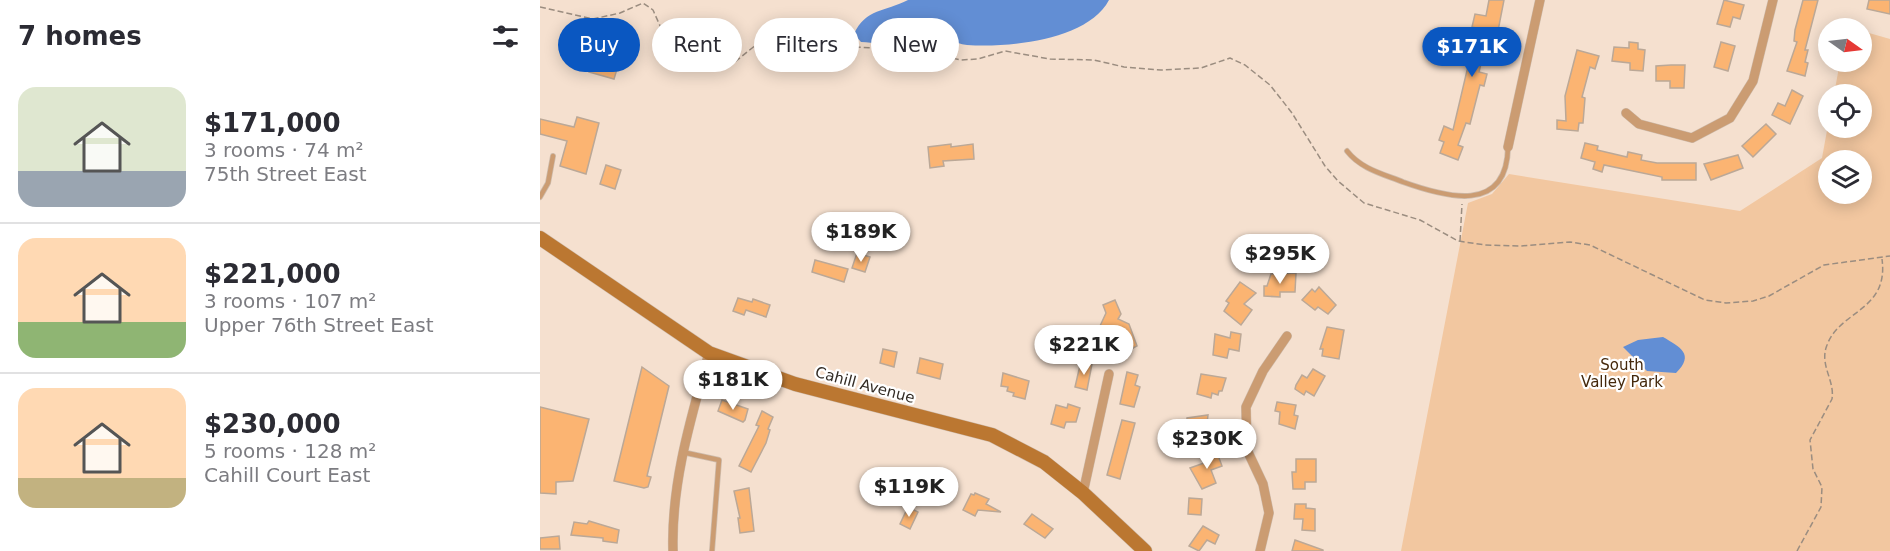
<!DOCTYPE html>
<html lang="en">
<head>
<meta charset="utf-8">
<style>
  body { margin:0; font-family:"DejaVu Sans",sans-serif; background:#f2f2f3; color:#2b2b33; height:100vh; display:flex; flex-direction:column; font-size:22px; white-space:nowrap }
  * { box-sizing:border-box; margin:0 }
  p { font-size:20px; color:#7c7c81 }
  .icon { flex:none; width:33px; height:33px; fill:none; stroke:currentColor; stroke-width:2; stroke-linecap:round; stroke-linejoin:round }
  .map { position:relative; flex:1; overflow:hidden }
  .panel { display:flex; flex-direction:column; background:#fff; width:540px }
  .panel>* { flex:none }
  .guide { position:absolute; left:18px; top:18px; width:570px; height:54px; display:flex; gap:12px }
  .needle { width:39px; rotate:104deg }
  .controls { position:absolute; left:1278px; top:18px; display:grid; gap:12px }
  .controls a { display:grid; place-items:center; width:54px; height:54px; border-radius:50%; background:#fff; box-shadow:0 3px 15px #0003; font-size:30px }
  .price { position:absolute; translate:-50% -51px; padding:0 14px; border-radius:21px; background:#fff; color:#222; font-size:20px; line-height:39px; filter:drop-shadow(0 2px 3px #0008) }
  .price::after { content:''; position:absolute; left:50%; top:36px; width:18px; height:14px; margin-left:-9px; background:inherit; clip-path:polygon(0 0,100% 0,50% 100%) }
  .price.selected { background:#0a57c1; color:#fff }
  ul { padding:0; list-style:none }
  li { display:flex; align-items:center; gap:18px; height:150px; padding:0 18px }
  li+li { border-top:2px solid #e1e1e2 }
  li span { display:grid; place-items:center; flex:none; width:168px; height:120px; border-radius:18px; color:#555 }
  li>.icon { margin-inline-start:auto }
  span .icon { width:72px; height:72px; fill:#fffc; stroke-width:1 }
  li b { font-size:26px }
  h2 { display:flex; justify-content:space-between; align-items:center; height:72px; padding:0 18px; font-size:26px }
  .tag { padding:0 21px; border-radius:27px; background:#fff; box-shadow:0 3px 15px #0003; font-size:21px; line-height:54px }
  .tag.selected { background:#0a57c1; color:#fff }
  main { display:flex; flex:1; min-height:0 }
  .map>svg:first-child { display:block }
  .green { fill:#f2c7a0; fill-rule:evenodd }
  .water { fill:#628ed4 }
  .building { fill:#fbb472; stroke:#bba897; stroke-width:1.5 }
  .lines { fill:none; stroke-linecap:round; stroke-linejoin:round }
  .lane-casing { stroke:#cebcad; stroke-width:6 }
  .street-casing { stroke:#cebcad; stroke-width:10 }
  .secondary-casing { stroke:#cebcad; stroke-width:15 }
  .path { stroke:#9b8d80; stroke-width:1.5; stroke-dasharray:6 3; stroke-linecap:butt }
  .lane { stroke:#cb9c72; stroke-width:4.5 }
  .street { stroke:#cb9c72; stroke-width:9 }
  .secondary { stroke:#bb7731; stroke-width:14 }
  .labels { text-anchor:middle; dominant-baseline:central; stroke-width:4.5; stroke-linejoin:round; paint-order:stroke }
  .park-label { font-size:15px; fill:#44280b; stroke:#fff }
  .street-label { font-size:15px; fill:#332c25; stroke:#fff }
</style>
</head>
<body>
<main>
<section class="panel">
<h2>7 homes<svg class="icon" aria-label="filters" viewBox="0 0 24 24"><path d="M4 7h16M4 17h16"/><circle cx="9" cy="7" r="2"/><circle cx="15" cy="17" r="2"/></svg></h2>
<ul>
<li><span style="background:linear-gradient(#dfe7d0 70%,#9aa5b1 0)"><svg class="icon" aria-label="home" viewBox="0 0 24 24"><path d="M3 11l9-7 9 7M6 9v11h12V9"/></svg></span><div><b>$171,000</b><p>3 rooms · 74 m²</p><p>75th Street East</p></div></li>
<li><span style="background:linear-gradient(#ffd9b3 70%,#8fb573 0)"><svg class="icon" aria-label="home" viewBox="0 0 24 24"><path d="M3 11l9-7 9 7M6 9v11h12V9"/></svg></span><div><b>$221,000</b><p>3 rooms · 107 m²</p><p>Upper 76th Street East</p></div></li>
<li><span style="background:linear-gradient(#ffd9b3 75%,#c2b280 0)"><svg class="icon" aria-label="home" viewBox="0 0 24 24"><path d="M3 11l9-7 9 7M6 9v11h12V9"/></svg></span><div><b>$230,000</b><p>5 rooms · 128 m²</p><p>Cahill Court East</p></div></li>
</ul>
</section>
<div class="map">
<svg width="1350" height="551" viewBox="0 0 1350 551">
  <rect width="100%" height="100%" fill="#f5e0cf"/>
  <path class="green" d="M 1322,31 L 1350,39 L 1350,551 L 861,551 L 928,203 L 952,194 L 969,174 L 1200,211 L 1282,158 L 1288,125 L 1288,128 L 1322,128 L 1322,94 L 1294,94 L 1300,62 L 1322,62 ZM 1288,160 L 1322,160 L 1322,194 L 1288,194 Z"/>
  <g class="water">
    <path d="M 368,0 L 569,0 C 548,40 469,48 427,45 C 414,44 402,34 388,32 C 377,31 369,38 358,41 C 346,44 334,43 321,42 L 314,34 C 326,8 345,12 368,0 Z"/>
    <path d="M 1123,337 C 1140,347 1155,354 1136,373 L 1107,371 L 1083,347 L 1098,340 Z"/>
  </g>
  <g class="building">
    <path d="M 949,0 L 964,0 L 957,36 L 948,37 L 945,46 L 939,72 L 947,74 L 944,86 L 940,85 L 930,124 L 926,123 L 918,145 L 923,147 L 918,160 L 900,153 L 904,142 L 899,140 L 904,126 L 913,130 L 937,28 L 932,27 L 935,14 L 946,16 Z"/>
    <path d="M 1184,0 L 1204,5 L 1200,19 L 1193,17 L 1190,27 L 1177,24 Z"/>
    <path d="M 1263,0 L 1278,0 L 1265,50 L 1268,50 L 1265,62 L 1268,63 L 1265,76 L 1247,71 L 1257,42 L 1254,41 L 1255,30 Z"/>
    <path d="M 1329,0 L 1350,0 L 1350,14 L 1327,9 Z"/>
    <path d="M 1089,42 L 1098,43 L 1098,49 L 1105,50 L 1103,71 L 1090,70 L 1090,63 L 1072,61 L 1074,47 L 1089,48 Z"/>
    <path d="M 1181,42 L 1195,46 L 1188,71 L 1174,67 Z"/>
    <path d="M 1037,50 L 1059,56 L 1055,69 L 1050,67 L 1042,97 L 1045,98 L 1043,123 L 1039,123 L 1038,131 L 1017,129 L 1017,120 L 1026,121 L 1025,96 Z"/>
    <path d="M 52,62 L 77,69 L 74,79 L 49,72 Z"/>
    <path d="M 1131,65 L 1145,65 L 1144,88 L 1130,88 L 1130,81 L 1116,81 L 1116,66 Z"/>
    <path d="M 1252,90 L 1263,96 L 1250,124 L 1232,115 L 1238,103 L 1245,106 Z"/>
    <path d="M 37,117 L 59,123 L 46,174 L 20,166 L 27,141 L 0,134 L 0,119 L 34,127 Z"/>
    <path d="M 1226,124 L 1236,134 L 1213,157 L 1202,146 Z"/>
    <path d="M 1045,143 L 1058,146 L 1057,150 L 1087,157 L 1088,152 L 1102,155 L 1101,160 L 1117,163 L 1156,163 L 1156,180 L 1122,180 L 1122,177 L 1064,165 L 1062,172 L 1053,169 L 1055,162 L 1041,158 Z"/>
    <path d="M 411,144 L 411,147 L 433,144 L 434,159 L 403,161 L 404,166 L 390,168 L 388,147 Z"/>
    <path d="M 1198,155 L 1203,168 L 1171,180 L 1164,164 Z"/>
    <path d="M 66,165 L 81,170 L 75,189 L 60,184 Z"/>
    <path d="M 317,253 L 330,257 L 325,272 L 312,268 Z"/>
    <path d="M 275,260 L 308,269 L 304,282 L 272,272 Z"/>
    <path d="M 756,273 L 755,292 L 740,292 L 740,297 L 724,296 L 724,286 L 727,286 L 731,274 Z"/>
    <path d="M 700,282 L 716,293 L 704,304 L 712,310 L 701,325 L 684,311 L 689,303 L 686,301 Z"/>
    <path d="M 779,287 L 796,305 L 788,314 L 778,307 L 775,310 L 762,300 L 772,289 L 775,292 Z"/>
    <path d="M 198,298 L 212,302 L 213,299 L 230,305 L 226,317 L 206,310 L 204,315 L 193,311 Z"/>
    <path d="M 575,300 L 581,314 L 578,319 L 589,324 L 597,346 L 586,352 L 577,333 L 560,326 L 566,313 L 563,305 Z"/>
    <path d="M 787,327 L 804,330 L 799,359 L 782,356 L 783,349 L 780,349 Z"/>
    <path d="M 691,332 L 701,334 L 699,351 L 689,349 L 687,358 L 673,355 L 675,334 L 690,338 Z"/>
    <path d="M 343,349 L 357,352 L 354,367 L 340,363 Z"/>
    <path d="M 380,358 L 403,364 L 400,379 L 377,373 Z"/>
    <path d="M 541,361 L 552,364 L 547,390 L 535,387 Z"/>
    <path d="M 102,367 L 129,386 L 107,476 L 111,477 L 108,487 L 104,488 L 74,481 Z"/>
    <path d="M 773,369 L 785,376 L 774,396 L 766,391 L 764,395 L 755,389 L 756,385 L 762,375 L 767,378 Z"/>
    <path d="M 587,372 L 598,375 L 595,385 L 600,387 L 594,407 L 580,404 Z"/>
    <path d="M 463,373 L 489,381 L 485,399 L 473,396 L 474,393 L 467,391 L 468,387 L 461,386 Z"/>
    <path d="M 661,374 L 686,378 L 682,391 L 679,391 L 678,395 L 672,393 L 671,398 L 657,394 Z"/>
    <path d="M 182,400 L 208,409 L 205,420 L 203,422 L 178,411 Z"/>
    <path d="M 737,402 L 756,405 L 754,415 L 758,416 L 755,429 L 739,424 L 740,412 L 735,411 Z"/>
    <path d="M 528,404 L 540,408 L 536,422 L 526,422 L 524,428 L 511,424 L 516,405 L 527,408 Z"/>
    <path d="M 0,407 L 49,419 L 33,481 L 16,482 L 16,494 L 0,493 Z"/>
    <path d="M 222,411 L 233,417 L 228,429 L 230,430 L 226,443 L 211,472 L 199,466 L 219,426 L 216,425 Z"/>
    <path d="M 668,415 L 665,440 L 647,440 L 647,418 Z"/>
    <path d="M 582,420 L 595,423 L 580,479 L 567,475 Z"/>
    <path d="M 676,450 L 682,466 L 671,470 L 676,483 L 662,489 L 650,468 L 667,462 L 664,454 Z"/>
    <path d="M 756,459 L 776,459 L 776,482 L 765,482 L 765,489 L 753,489 L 752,472 L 756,472 Z"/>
    <path d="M 350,468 L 367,471 L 364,484 L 348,481 Z"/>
    <path d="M 209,488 L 214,531 L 200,533 L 198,518 L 200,518 L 194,491 Z"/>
    <path d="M 435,493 L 449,499 L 446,504 L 461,512 L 438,510 L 435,516 L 423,510 L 431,494 L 434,495 Z"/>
    <path d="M 649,498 L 662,499 L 661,515 L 648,514 Z"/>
    <path d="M 755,504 L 766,504 L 766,508 L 775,509 L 775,531 L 762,530 L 763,519 L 754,519 Z"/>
    <path d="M 368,507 L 378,512 L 370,529 L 360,524 Z"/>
    <path d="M 492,514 L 513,529 L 505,538 L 484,524 Z"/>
    <path d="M 49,521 L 79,530 L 77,543 L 63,541 L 63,538 L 31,535 L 34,522 L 47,524 Z"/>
    <path d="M 663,526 L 679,535 L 675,544 L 667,540 L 659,551 L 649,546 Z"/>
    <path d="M 19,536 L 20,549 L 0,549 L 0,538 Z"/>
    <path d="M 755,540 L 783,550 L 783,551 L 752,551 Z"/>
  </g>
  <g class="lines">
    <g class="lane-casing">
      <g id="lane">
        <path d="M 807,151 C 821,169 843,174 863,182 C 905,197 967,215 968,147"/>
        <path d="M 0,197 L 8,183 L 13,156"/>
        <path d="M 142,452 L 179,460 L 172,551"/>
      </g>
    </g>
    <g class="street-casing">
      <g id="street">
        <path d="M 1086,113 L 1099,124 L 1152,138 L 1190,118 L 1213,81 L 1233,0"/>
        <path d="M 968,147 L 1000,0"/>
        <path d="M 543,493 L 569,374"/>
        <path d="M 133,551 C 131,483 151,418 169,353"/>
        <path d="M 720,551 L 729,513 L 723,484 L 707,450 L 706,407 L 723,371 L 747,336"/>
      </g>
    </g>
    <g class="secondary-casing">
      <path id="secondary" d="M 0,238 L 169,353 L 255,384 L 452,435 L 504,462 L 543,493 L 605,551"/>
    </g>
    <g class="path">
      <path d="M 0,7 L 53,19 L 80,13 L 103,3 L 113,10 L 129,46 L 138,46 L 141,24 L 149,20 C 170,30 174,53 196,61 L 232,32 L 245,28 L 275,27 L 317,47 L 377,51 L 421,60 L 438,59 L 465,51 L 510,59 L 554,60 L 584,67 L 621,70 L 661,68 L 690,58 L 705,65 L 730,85 L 752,113 L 785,166 L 798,181 L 824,203 L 880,220 L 918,241 L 945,245 L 981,246 L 1030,242 L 1050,245 L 1165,300 L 1186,303 L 1213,301 L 1229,296 L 1284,265 L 1350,256"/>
      <path d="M 920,241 L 922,204"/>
      <path d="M 1257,551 L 1281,507 L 1282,487 L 1273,469 L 1270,440 L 1292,399 C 1295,380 1279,365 1287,345 C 1300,310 1349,311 1342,259"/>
    </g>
    <use href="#lane" class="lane"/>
    <use href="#street" class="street"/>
    <use href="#secondary" class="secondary"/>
  </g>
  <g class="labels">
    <g class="park-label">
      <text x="1082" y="365">South<tspan x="1082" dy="17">Valley Park</tspan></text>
    </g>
    <g class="street-label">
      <text transform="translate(325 385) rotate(15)">Cahill Avenue</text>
    </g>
  </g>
</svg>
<div class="controls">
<a><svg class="needle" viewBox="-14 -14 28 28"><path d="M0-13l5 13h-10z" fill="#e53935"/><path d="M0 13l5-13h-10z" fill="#7c7c81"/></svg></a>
<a><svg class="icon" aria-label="locate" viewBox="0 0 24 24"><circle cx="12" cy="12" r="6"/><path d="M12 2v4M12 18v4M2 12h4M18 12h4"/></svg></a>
<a><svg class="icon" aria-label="layers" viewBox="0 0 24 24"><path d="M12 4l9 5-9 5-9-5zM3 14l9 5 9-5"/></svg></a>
</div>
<b class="price selected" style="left:932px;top:78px">$171K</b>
<b class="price" style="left:321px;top:263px">$189K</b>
<b class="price" style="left:740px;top:285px">$295K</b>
<b class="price" style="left:544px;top:376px">$221K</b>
<b class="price" style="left:193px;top:411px">$181K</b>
<b class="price" style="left:667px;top:470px">$230K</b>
<b class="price" style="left:369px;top:518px">$119K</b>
<div class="guide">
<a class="tag selected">Buy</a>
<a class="tag">Rent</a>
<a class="tag">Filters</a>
<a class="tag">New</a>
</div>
</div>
</main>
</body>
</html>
